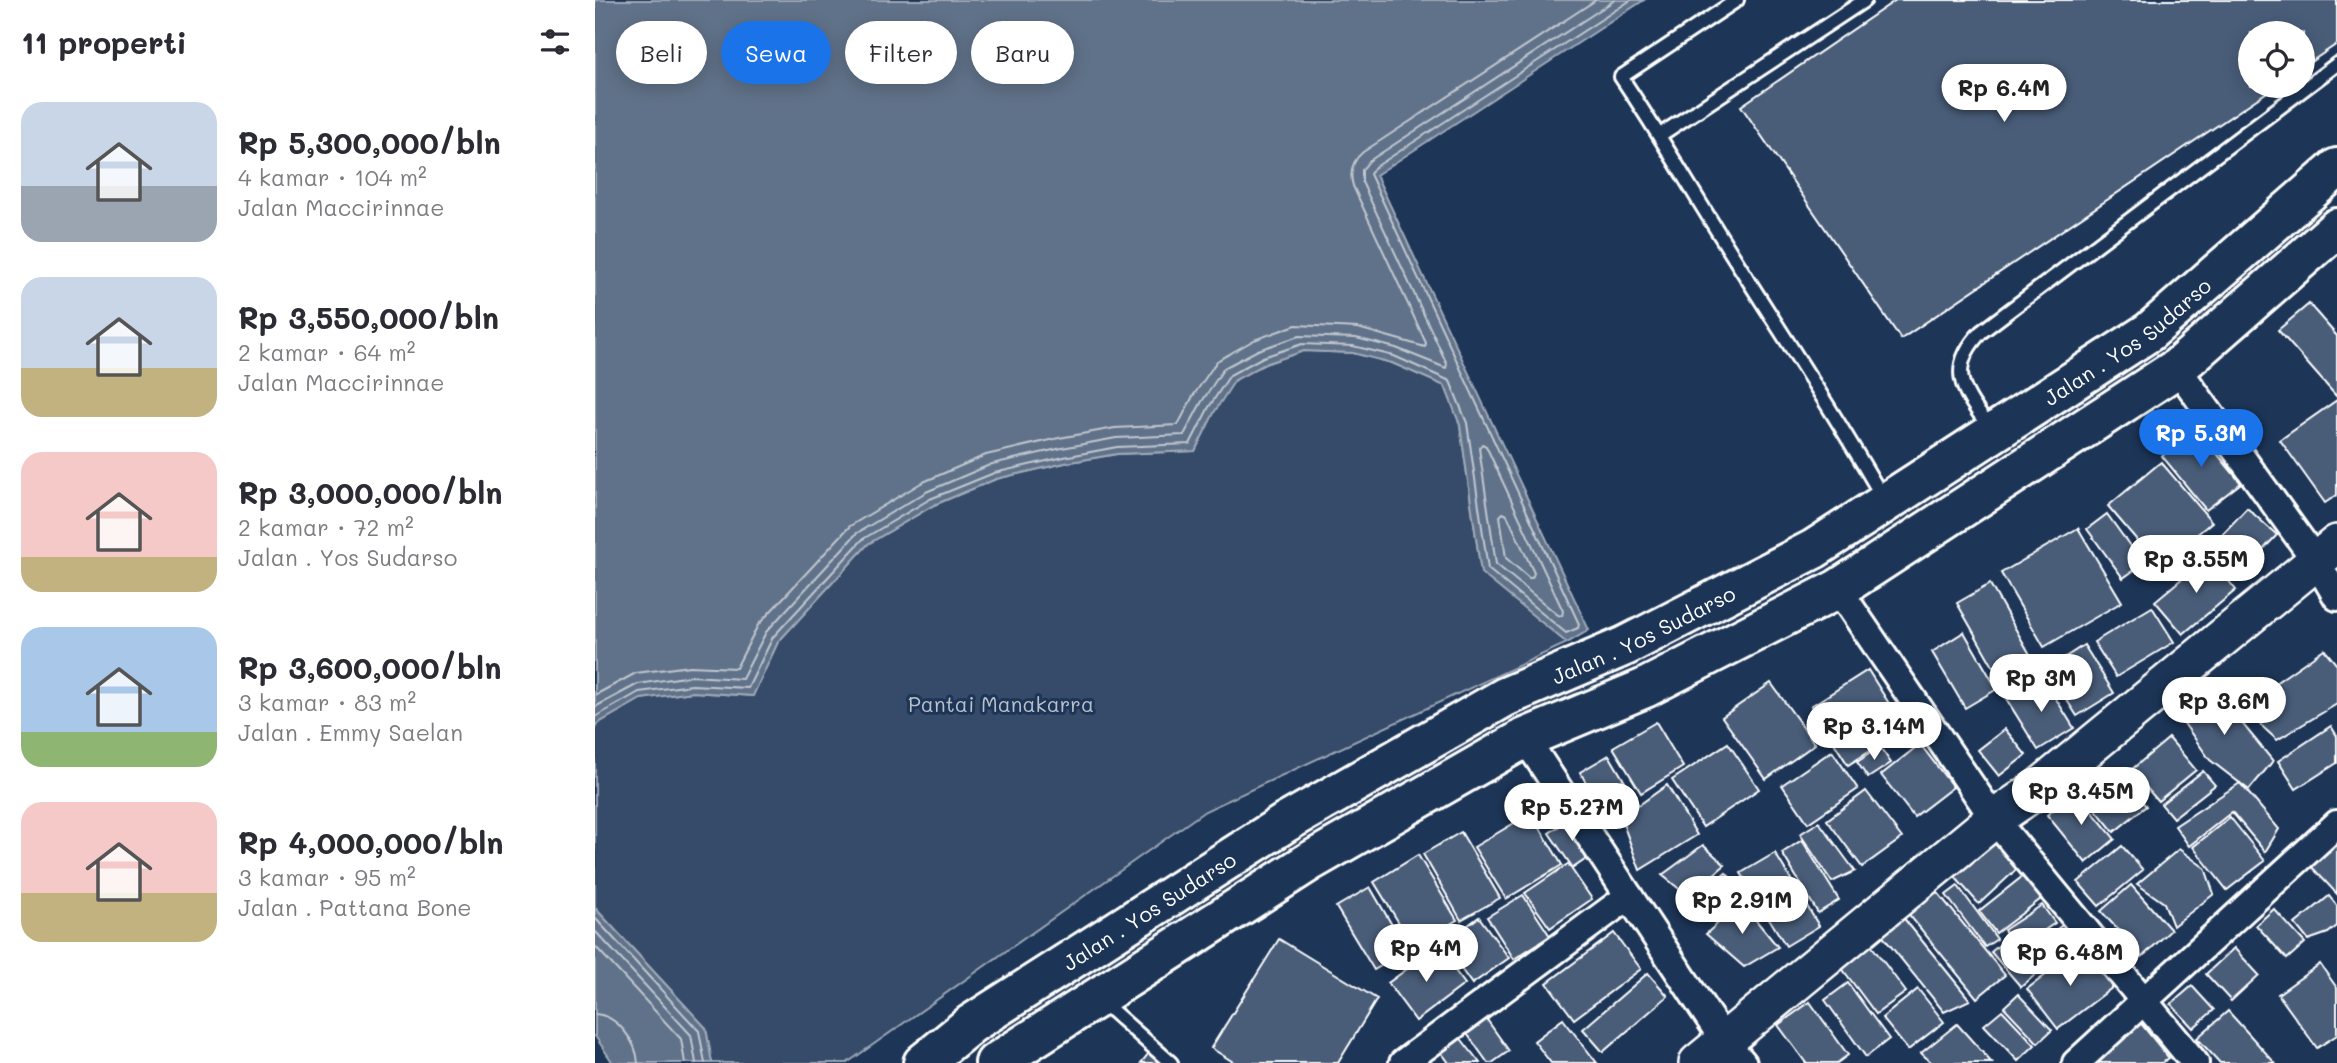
<!DOCTYPE html>
<html lang="id">
<head>
<meta charset="utf-8">
<style>
  body { margin:0; font-family:Mali,sans-serif; background:#f7f7f7; color:#2b2b33; height:100vh; display:flex; flex-direction:column; font-size:26px; white-space:nowrap }
  * { box-sizing:border-box; margin:0 }
  p { font-size:23px; color:#7c7c81 }
  .icon { flex:none; width:38px; height:38px; fill:none; stroke:currentColor; stroke-width:2; stroke-linecap:round; stroke-linejoin:round }
  .map { position:relative; flex:1; overflow:hidden }
  .side { display:flex; flex-direction:column; background:#fff; width:595px }
  .side>* { flex:none }
  .banner { position:absolute; left:21px; top:21px; width:665px; height:63px; display:flex; gap:14px }
  .fabs { position:absolute; left:1643px; top:21px; display:grid; gap:14px }
  .fabs a { display:grid; place-items:center; width:77px; height:77px; border-radius:50%; background:#fff; box-shadow:0 4px 18px #0003; font-size:35px }
  .price { position:absolute; translate:-50% -60px; padding:0 16px; border-radius:24px; background:#fff; color:#222; font-size:23px; line-height:46px; filter:drop-shadow(0 2px 4px #0008) }
  .price::after { content:''; position:absolute; left:50%; top:42px; width:21px; height:16px; margin-left:-10px; background:inherit; clip-path:polygon(0 0,100% 0,50% 100%) }
  .price.selected { background:#1a73e8; color:#fff }
  ul { padding:0; list-style:none }
  li { display:flex; align-items:center; gap:21px; height:175px; padding:0 21px }
  li span { display:grid; place-items:center; flex:none; width:196px; height:140px; border-radius:21px; color:#555 }
  li>.icon { margin-inline-start:auto }
  span .icon { width:84px; height:84px; fill:#fffc; stroke-width:1 }
  li b { font-size:30px }
  h2 { display:flex; justify-content:space-between; align-items:center; height:84px; padding:0 21px; font-size:30px }
  .pill { padding:0 24px; border-radius:32px; background:#fff; box-shadow:0 4px 18px #0003; font-size:24px; line-height:63px }
  .pill.selected { background:#1a73e8; color:#fff }
  main { display:flex; flex:1; min-height:0 }
  .map>svg:first-child { display:block }
  .green { fill:#364b69; stroke:#9aa5b4; stroke-width:2 }
  .water { fill:#617289; stroke:#a0aab8; stroke-width:2 }
  .lines { fill:none; stroke-linecap:round; stroke-linejoin:round }
  .shore { stroke:#c0c7d0; stroke-width:2 }
  .building { fill:#4a5d79; stroke:#fff; stroke-width:2 }
  .lane-casing { stroke:#fff; stroke-width:18 }
  .street-casing { stroke:#fff; stroke-width:32 }
  .secondary-casing { stroke:#fff; stroke-width:42 }
  .highway-casing { stroke:#fff; stroke-width:44 }
  .lane { stroke:#1d3557; stroke-width:12 }
  .street { stroke:#1d3557; stroke-width:26 }
  .secondary { stroke:#1d3557; stroke-width:37 }
  .highway { stroke:#1d3557; stroke-width:38 }
  .labels { text-anchor:middle; dominant-baseline:central; stroke-width:6; stroke-linejoin:round; paint-order:stroke }
  .street-label { font-size:21px; fill:#fff; stroke:#1d3557 }
  .park-label { font-size:21px; fill:#b9c0ca; stroke:#1d3557 }
</style>
</head>
<body>
<main>
<section class="side">
<h2>11 properti<svg class="icon" aria-label="filters" viewBox="0 0 24 24"><path d="M4 7h16M4 17h16"/><circle cx="9" cy="7" r="2"/><circle cx="15" cy="17" r="2"/></svg></h2>
<ul>
<li><span style="background:linear-gradient(#c9d6e8 60%,#9aa5b1 0)"><svg class="icon" aria-label="home" viewBox="0 0 24 24"><path d="M3 11l9-7 9 7M6 9v11h12V9"/></svg></span><div><b>Rp 5,300,000/bln</b><p>4 kamar · 104 m²</p><p>Jalan Maccirinnae</p></div></li>
<li><span style="background:linear-gradient(#c9d6e8 65%,#c2b280 0)"><svg class="icon" aria-label="home" viewBox="0 0 24 24"><path d="M3 11l9-7 9 7M6 9v11h12V9"/></svg></span><div><b>Rp 3,550,000/bln</b><p>2 kamar · 64 m²</p><p>Jalan Maccirinnae</p></div></li>
<li><span style="background:linear-gradient(#f6c9c9 75%,#c2b280 0)"><svg class="icon" aria-label="home" viewBox="0 0 24 24"><path d="M3 11l9-7 9 7M6 9v11h12V9"/></svg></span><div><b>Rp 3,000,000/bln</b><p>2 kamar · 72 m²</p><p>Jalan . Yos Sudarso</p></div></li>
<li><span style="background:linear-gradient(#a9c7e8 75%,#8fb573 0)"><svg class="icon" aria-label="home" viewBox="0 0 24 24"><path d="M3 11l9-7 9 7M6 9v11h12V9"/></svg></span><div><b>Rp 3,600,000/bln</b><p>3 kamar · 83 m²</p><p>Jalan . Emmy Saelan</p></div></li>
<li><span style="background:linear-gradient(#f6c9c9 65%,#c2b280 0)"><svg class="icon" aria-label="home" viewBox="0 0 24 24"><path d="M3 11l9-7 9 7M6 9v11h12V9"/></svg></span><div><b>Rp 4,000,000/bln</b><p>3 kamar · 95 m²</p><p>Jalan . Pattana Bone</p></div></li>
</ul>
</section>
<div class="map">
<svg width="1742" height="1063" viewBox="0 0 1742 1063">
  <rect width="100%" height="100%" fill="#1d3557"/>
  <filter id="ink" filterUnits="userSpaceOnUse"><feTurbulence type="fractalNoise" baseFrequency=".0143" numOctaves="2"/><feDisplacementMap in="SourceGraphic" scale="14" xChannelSelector="R" yChannelSelector="G"/><feConvolveMatrix kernelMatrix="1 2 1 2 8 2 1 2 1" color-interpolation-filters="sRGB"/></filter>
  <g filter="url(#ink)">
    <path class="green" d="M 709,351 L 758,353 L 797,363 L 850,386 L 865,425 L 886,572 L 972,643 L 610,811 L 252,1063 L 117,1063 L 111,1028 L 0,908 L 0,728 L 2,724 L 45,699 L 98,692 L 157,696 L 183,642 L 273,544 L 339,505 L 401,479 L 470,463 L 522,454 L 600,451 C 609,433 627,390 642,379 C 661,365 686,358 709,351 Z"/>
    <g class="water">
      <path d="M 0,0 L 1049,0 L 781,175 L 994,630 L 972,643 L 886,573 L 865,425 L 850,386 L 797,363 L 758,353 L 709,351 L 670,364 L 640,380 L 620,411 L 600,451 L 522,454 L 470,463 L 401,479 L 339,505 L 273,544 L 183,642 L 158,696 L 98,692 L 46,699 L 2,724 L 0,728 Z"/>
      <path d="M 0,908 L 111,1028 L 117,1063 L 18,1063 L 0,1036 Z"/>
    </g>
    <g class="lines">
      <g class="shore">
        <path d="M 887,444 L 891,446 L 968,611 L 967,616 L 963,615 L 901,564 L 884,448 Z"/>
        <path d="M 908,513 L 912,515 L 939,573 L 937,578 L 934,578 L 911,558 L 905,516 Z"/>
        <path d="M 0,695 L 41,673 L 95,666 L 141,668 L 163,625 L 255,526 L 326,483 L 391,455 L 464,438 L 520,428 L 583,425 L 598,396 L 622,361 L 659,340 L 701,325 L 763,328 L 830,347 L 831,343 L 758,186 C 754,172 757,161 768,152 L 1001,0"/>
        <path d="M 0,707 L 43,684 L 96,676 L 147,679 L 171,632 L 262,533 L 331,492 L 397,464 L 467,448 L 521,438 L 589,435 L 606,403 L 629,368 L 663,350 L 704,336 L 761,338 L 801,348 L 851,368 L 852,364 L 767,182 L 767,170 L 774,161 L 1020,0"/>
        <path d="M 0,717 L 44,692 L 97,685 L 153,688 L 178,637 L 268,539 L 335,499 L 399,473 L 469,457 L 522,447 L 595,444 L 614,407 L 635,375 L 668,357 L 707,344 L 758,346 L 799,356 L 855,381 L 872,423 L 893,569 L 971,633 L 983,628 L 984,624 L 775,174 L 779,168 L 1036,0"/>
        <path d="M 0,918 L 104,1031 L 110,1063"/>
        <path d="M 0,931 L 96,1035 L 101,1063"/>
        <path d="M 0,946 L 86,1039 L 90,1063"/>
        <path d="M 0,1014 C 22,1015 42,1042 43,1063"/>
      </g>
    </g>
    <g class="building">
      <path d="M 1301,0 L 1742,0 L 1742,44 L 1708,67 L 1708,33 L 1656,33 L 1656,86 L 1681,86 L 1306,339 L 1146,106 Z"/>
      <path d="M 1714,304 L 1742,336 L 1742,397 L 1683,330 Z"/>
      <path d="M 1742,400 L 1742,495 L 1730,503 L 1685,440 Z"/>
      <path d="M 1601,428 L 1646,483 L 1611,510 L 1567,456 Z"/>
      <path d="M 1566,462 L 1617,522 L 1564,566 L 1513,506 Z"/>
      <path d="M 1652,508 L 1682,535 L 1643,576 L 1614,548 Z"/>
      <path d="M 1512,514 L 1548,564 L 1528,578 L 1492,529 Z"/>
      <path d="M 1483,528 L 1527,602 L 1449,647 L 1406,573 Z"/>
      <path d="M 1614,556 L 1641,590 L 1588,634 L 1560,601 Z"/>
      <path d="M 1395,584 L 1437,658 L 1404,677 L 1362,603 Z"/>
      <path d="M 1557,607 L 1579,642 L 1521,677 L 1499,642 Z"/>
      <path d="M 1369,632 L 1402,689 L 1370,708 L 1337,652 Z"/>
      <path d="M 1489,645 L 1519,693 L 1482,716 L 1452,669 Z"/>
      <path d="M 1729,649 L 1742,665 L 1742,704 L 1682,740 L 1646,707 Z"/>
      <path d="M 1273,670 L 1310,729 L 1253,765 L 1216,706 Z"/>
      <path d="M 1448,678 L 1479,728 L 1443,750 L 1412,700 Z"/>
      <path d="M 1176,683 L 1220,744 L 1171,779 L 1127,717 Z"/>
      <path d="M 1619,689 L 1678,761 L 1654,790 L 1615,760 L 1576,705 Z"/>
      <path d="M 1061,722 L 1088,767 L 1046,793 L 1018,747 Z"/>
      <path d="M 1736,726 L 1742,736 L 1742,763 L 1701,789 L 1683,761 Z"/>
      <path d="M 1410,729 L 1431,755 L 1404,776 L 1383,750 Z"/>
      <path d="M 1574,738 L 1601,770 L 1563,801 L 1536,770 Z"/>
      <path d="M 1133,743 L 1164,789 L 1108,827 L 1077,780 Z"/>
      <path d="M 1325,744 L 1358,787 L 1319,817 L 1286,775 Z"/>
      <path d="M 1285,747 L 1296,763 L 1273,778 L 1262,762 Z"/>
      <path d="M 1237,751 L 1263,789 L 1213,823 L 1187,785 Z"/>
      <path d="M 1014,755 L 1043,804 L 1013,821 L 985,772 Z"/>
      <path d="M 1608,771 L 1620,785 L 1578,818 L 1566,804 Z"/>
      <path d="M 1525,774 L 1551,806 L 1519,832 L 1493,800 Z"/>
      <path d="M 1645,783 L 1684,829 L 1670,852 L 1637,812 L 1594,846 L 1580,826 Z"/>
      <path d="M 1072,785 L 1102,835 L 1045,870 L 1026,818 Z"/>
      <path d="M 1271,791 L 1307,838 L 1267,867 L 1232,820 Z"/>
      <path d="M 1481,792 L 1520,839 L 1491,863 L 1452,815 Z"/>
      <path d="M 936,813 L 967,865 L 911,899 L 879,847 Z"/>
      <path d="M 1635,817 L 1670,861 L 1632,890 L 1598,847 Z"/>
      <path d="M 976,818 L 1000,853 L 978,868 L 954,833 Z"/>
      <path d="M 1224,822 L 1260,871 L 1237,882 L 1205,834 Z"/>
      <path d="M 866,832 L 905,898 L 866,920 L 828,854 Z"/>
      <path d="M 1742,838 L 1742,894 L 1714,864 Z"/>
      <path d="M 1207,840 L 1244,900 L 1223,913 L 1187,853 Z"/>
      <path d="M 1401,840 L 1425,866 L 1384,904 L 1360,877 Z"/>
      <path d="M 1108,845 L 1130,865 L 1093,896 L 1067,875 Z"/>
      <path d="M 1527,846 L 1548,870 L 1504,906 L 1483,882 Z"/>
      <path d="M 1584,849 L 1610,868 L 1619,894 L 1578,926 L 1569,903 L 1542,884 Z"/>
      <path d="M 1180,853 L 1224,926 L 1191,946 L 1146,873 Z"/>
      <path d="M 823,855 L 862,920 L 818,946 L 779,882 Z"/>
      <path d="M 973,864 L 997,899 L 955,928 L 930,893 Z"/>
      <path d="M 1131,873 L 1148,892 L 1125,911 L 1109,891 Z"/>
      <path d="M 1428,876 L 1446,899 L 1401,933 L 1384,911 Z"/>
      <path d="M 1536,885 L 1576,930 L 1547,957 L 1506,911 Z"/>
      <path d="M 1363,886 L 1402,939 L 1390,947 L 1351,895 Z"/>
      <path d="M 775,887 L 812,951 L 779,970 L 741,907 Z"/>
      <path d="M 1339,888 L 1410,975 L 1382,998 L 1311,911 Z"/>
      <path d="M 928,895 L 955,936 L 919,959 L 892,917 Z"/>
      <path d="M 1734,896 L 1742,906 L 1742,926 L 1733,933 L 1713,940 L 1700,924 Z"/>
      <path d="M 1146,902 L 1183,947 L 1149,967 L 1111,934 Z"/>
      <path d="M 1447,905 L 1460,923 L 1422,949 L 1409,930 Z"/>
      <path d="M 1679,909 L 1710,943 L 1692,959 L 1661,925 Z"/>
      <path d="M 1303,911 L 1375,1000 L 1349,1012 L 1281,928 Z"/>
      <path d="M 884,917 L 914,958 L 877,984 L 848,944 Z"/>
      <path d="M 1469,924 L 1484,944 L 1443,974 L 1428,954 Z"/>
      <path d="M 1019,933 L 1046,969 L 979,1019 L 952,983 Z"/>
      <path d="M 1270,937 L 1311,992 L 1281,1014 L 1240,959 Z"/>
      <path d="M 684,939 L 782,999 L 743,1063 L 640,1063 L 616,1048 Z"/>
      <path d="M 1410,940 L 1440,975 L 1426,987 L 1396,952 Z"/>
      <path d="M 842,947 L 870,984 L 821,1021 L 793,983 Z"/>
      <path d="M 1488,947 L 1518,987 L 1463,1029 L 1432,989 Z"/>
      <path d="M 1639,948 L 1664,975 L 1636,1001 L 1611,974 Z"/>
      <path d="M 1725,964 L 1742,988 L 1742,1035 L 1722,1048 L 1683,994 Z"/>
      <path d="M 1053,973 L 1073,996 L 1008,1052 L 988,1029 Z"/>
      <path d="M 1253,983 L 1294,1039 L 1271,1057 L 1230,1000 Z"/>
      <path d="M 1597,986 L 1619,1010 L 1598,1028 L 1576,1004 Z"/>
      <path d="M 1323,989 L 1349,1022 L 1313,1050 L 1287,1018 Z"/>
      <path d="M 1423,994 L 1457,1030 L 1443,1043 L 1409,1007 Z"/>
      <path d="M 1215,1002 L 1253,1055 L 1242,1063 L 1211,1063 L 1183,1025 Z"/>
      <path d="M 1407,1010 L 1440,1045 L 1423,1061 L 1389,1025 Z"/>
      <path d="M 1633,1011 L 1680,1063 L 1625,1063 L 1602,1038 Z"/>
      <path d="M 888,1014 L 914,1051 L 897,1063 L 893,1063 L 868,1028 Z"/>
      <path d="M 968,1019 L 1002,1063 L 956,1063 L 939,1041 Z"/>
      <path d="M 1544,1021 L 1574,1058 L 1567,1063 L 1502,1063 Z"/>
      <path d="M 1362,1024 L 1397,1063 L 1337,1063 L 1326,1053 Z"/>
      <path d="M 860,1031 L 885,1063 L 854,1063 L 841,1045 Z"/>
      <path d="M 554,1053 L 566,1063 L 546,1063 Z"/>
    </g>
    <g class="lines">
      <g class="lane-casing">
        <g id="lane">
          <path d="M 1142,0 L 1026,77 C 1062,130 1094,186 1128,240 C 1182,327 1239,411 1289,500"/>
          <path d="M 1065,135 L 1270,0"/>
          <path d="M 1396,430 C 1370,393 1349,371 1386,332 L 1742,64"/>
          <path d="M 505,1000 L 576,1063"/>
        </g>
      </g>
      <g class="street-casing">
        <g id="street">
          <path d="M 1582,368 L 1721,561 L 1742,597"/>
          <path d="M 1243,589 L 1399,819 L 1600,1063"/>
          <path d="M 930,738 L 1130,1042 L 1148,1063"/>
          <path d="M 808,1063 L 1034,896"/>
          <path d="M 1481,1063 L 1742,824"/>
        </g>
      </g>
      <g class="secondary-casing">
        <path id="secondary" d="M 1103,1063 L 1399,819 L 1444,788 L 1742,544"/>
      </g>
      <g class="highway-casing">
        <g id="highway">
          <path id="s1" d="M 328,1063 L 376,1024 L 690,823 L 910,697 L 1030,646 L 1219,549 L 1554,332 L 1742,168"/>
          <path d="M 400,1063 L 714,862 L 930,738 L 1050,688 L 1243,589 L 1582,368 L 1742,228"/>
        </g>
      </g>
      <use href="#lane" class="lane"/>
      <use href="#street" class="street"/>
      <use href="#secondary" class="secondary"/>
      <use href="#highway" class="highway"/>
    </g>
  </g>
  <g class="labels">
    <g class="street-label">
      <text stroke="none"><textPath href="#s1" startOffset="1407">Jalan . Yos Sudarso</textPath></text>
      <text stroke="none"><textPath href="#s1" startOffset="840">Jalan . Yos Sudarso</textPath></text>
      <text stroke="none"><textPath href="#s1" startOffset="273">Jalan . Yos Sudarso</textPath></text>
    </g>
    <g class="park-label">
      <text x="406" y="703">Pantai Manakarra</text>
    </g>
  </g>
</svg>
<div class="fabs">
<a><svg class="icon" aria-label="locate" viewBox="0 0 24 24"><circle cx="12" cy="12" r="6"/><path d="M12 2v4M12 18v4M2 12h4M18 12h4"/></svg></a>
</div>
<b class="price" style="left:1409px;top:124px">Rp 6.4M</b>
<b class="price selected" style="left:1606px;top:469px">Rp 5.3M</b>
<b class="price" style="left:1601px;top:595px">Rp 3.55M</b>
<b class="price" style="left:1446px;top:714px">Rp 3M</b>
<b class="price" style="left:1629px;top:737px">Rp 3.6M</b>
<b class="price" style="left:1279px;top:762px">Rp 3.14M</b>
<b class="price" style="left:1486px;top:827px">Rp 3.45M</b>
<b class="price" style="left:977px;top:843px">Rp 5.27M</b>
<b class="price" style="left:1147px;top:936px">Rp 2.91M</b>
<b class="price" style="left:831px;top:984px">Rp 4M</b>
<b class="price" style="left:1475px;top:988px">Rp 6.48M</b>
<div class="banner">
<a class="pill">Beli</a>
<a class="pill selected">Sewa</a>
<a class="pill">Filter</a>
<a class="pill">Baru</a>
</div>
</div>
</main>
</body>
</html>
